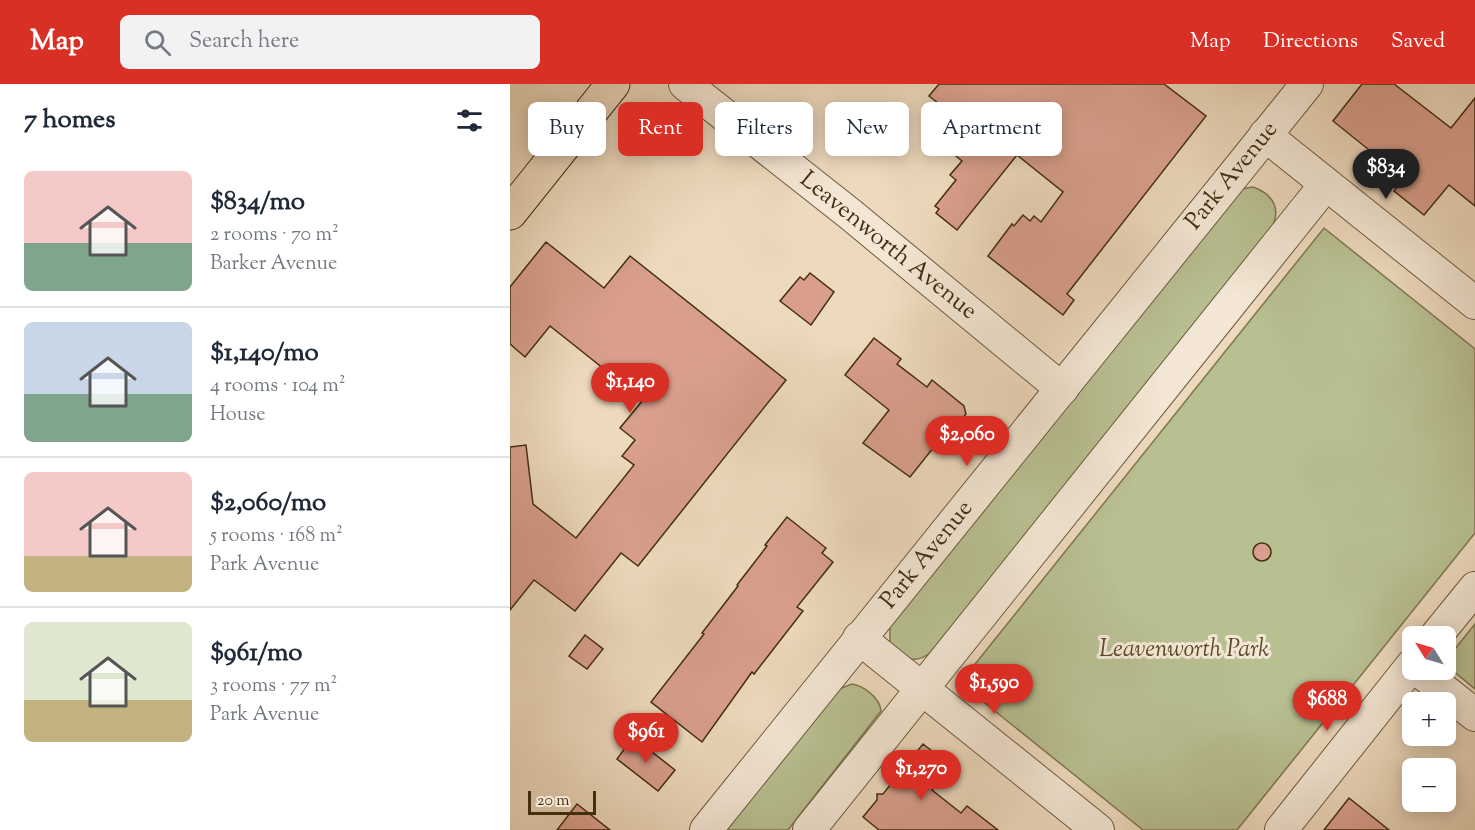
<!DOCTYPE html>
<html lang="en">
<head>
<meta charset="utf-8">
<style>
  body { margin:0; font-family:"Sorts Mill Goudy",serif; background:#f2f2f3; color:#1f2937; height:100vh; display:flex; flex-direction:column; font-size:22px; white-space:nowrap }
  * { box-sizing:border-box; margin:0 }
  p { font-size:20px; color:#747a83 }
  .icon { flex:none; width:33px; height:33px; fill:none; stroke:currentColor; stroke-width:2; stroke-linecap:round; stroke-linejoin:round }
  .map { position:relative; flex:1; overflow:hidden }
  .details { display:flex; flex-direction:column; background:#fff; width:510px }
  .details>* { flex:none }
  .banner { position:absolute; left:18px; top:18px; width:570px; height:54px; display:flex; gap:12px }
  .needle { width:39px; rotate:307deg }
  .controls { position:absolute; left:892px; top:542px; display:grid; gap:12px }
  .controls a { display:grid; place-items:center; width:54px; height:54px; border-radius:9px; background:#fff; box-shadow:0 3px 15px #0003; font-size:30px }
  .scale { position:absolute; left:18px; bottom:15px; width:68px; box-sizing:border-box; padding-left:6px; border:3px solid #432e10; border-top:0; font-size:16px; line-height:21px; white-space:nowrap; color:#432e10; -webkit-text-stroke:4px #f3e6d4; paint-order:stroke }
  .price { position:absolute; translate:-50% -51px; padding:0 14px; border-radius:21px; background:#d93025; color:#fff; font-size:20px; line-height:39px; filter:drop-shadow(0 2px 3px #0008) }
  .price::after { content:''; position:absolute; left:50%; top:36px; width:18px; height:14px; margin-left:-9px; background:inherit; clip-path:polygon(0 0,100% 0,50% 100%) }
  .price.active { background:#222; color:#fff }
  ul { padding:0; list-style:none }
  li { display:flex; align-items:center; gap:18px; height:150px; padding:0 24px }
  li+li { border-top:2px solid #e0e1e3 }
  li span { display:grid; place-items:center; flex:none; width:168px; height:120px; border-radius:9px; color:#555 }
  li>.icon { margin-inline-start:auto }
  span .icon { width:72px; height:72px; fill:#fffc; stroke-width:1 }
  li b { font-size:26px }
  h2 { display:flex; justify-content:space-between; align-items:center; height:72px; padding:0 24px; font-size:26px }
  .pill { padding:0 21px; border-radius:9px; background:#fff; box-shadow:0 3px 15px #0003; font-size:21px; line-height:54px }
  .pill.active { background:#d93025; color:#fff }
  header { display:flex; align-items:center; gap:36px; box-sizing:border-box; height:84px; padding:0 30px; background:#d93025; color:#fff }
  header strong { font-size:28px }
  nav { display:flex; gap:33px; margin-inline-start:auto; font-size:21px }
  .search { width:420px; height:54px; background:#f2f2f3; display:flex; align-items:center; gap:15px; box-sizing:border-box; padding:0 21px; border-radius:9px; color:#747a83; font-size:22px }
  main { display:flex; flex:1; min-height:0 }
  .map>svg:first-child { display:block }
  .green { fill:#b8bf91; stroke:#7e7650; stroke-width:1.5 }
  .building { fill:#d99f8c; stroke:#432e10; stroke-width:1.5 }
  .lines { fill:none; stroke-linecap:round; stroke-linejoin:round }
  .minor-casing { stroke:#6e593b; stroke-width:34 }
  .major-casing { stroke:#432e10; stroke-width:35 }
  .minor { stroke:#f3e6d4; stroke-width:32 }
  .major { stroke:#edd9bd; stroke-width:33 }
  .labels { text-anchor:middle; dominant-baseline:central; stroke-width:6; stroke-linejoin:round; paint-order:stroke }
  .street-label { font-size:24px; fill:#432e10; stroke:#f3e6d4 }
  .park-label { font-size:24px; font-style:italic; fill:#5a4b2a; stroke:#f3e6d4 }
</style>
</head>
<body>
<header>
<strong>Map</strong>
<div class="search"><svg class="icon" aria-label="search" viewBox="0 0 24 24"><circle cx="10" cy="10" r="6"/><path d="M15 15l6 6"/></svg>Search here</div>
<nav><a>Map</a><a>Directions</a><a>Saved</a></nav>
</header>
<main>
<section class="details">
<h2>7 homes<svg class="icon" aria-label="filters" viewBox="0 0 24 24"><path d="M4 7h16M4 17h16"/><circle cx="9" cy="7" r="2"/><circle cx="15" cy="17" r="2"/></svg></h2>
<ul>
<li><span style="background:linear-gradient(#f6c9c9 60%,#7fa58c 0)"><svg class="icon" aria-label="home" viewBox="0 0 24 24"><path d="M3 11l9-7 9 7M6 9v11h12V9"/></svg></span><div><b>$834/mo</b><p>2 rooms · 70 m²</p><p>Barker Avenue</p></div></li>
<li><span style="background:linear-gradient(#c9d6e8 60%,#7fa58c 0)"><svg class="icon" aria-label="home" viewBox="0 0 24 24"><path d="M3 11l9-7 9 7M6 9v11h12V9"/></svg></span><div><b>$1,140/mo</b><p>4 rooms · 104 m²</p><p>House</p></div></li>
<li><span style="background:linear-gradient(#f6c9c9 70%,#c2b280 0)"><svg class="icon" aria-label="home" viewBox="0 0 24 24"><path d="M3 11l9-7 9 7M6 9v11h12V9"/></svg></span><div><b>$2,060/mo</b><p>5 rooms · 168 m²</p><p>Park Avenue</p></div></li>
<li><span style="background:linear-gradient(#dfe7d0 65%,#c2b280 0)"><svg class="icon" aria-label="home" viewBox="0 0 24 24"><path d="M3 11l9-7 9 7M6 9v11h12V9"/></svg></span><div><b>$961/mo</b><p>3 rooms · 77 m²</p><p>Park Avenue</p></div></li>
</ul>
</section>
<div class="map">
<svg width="965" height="746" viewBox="0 0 965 746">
  <rect width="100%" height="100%" fill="#edd9bd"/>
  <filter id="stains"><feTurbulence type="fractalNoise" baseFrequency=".00333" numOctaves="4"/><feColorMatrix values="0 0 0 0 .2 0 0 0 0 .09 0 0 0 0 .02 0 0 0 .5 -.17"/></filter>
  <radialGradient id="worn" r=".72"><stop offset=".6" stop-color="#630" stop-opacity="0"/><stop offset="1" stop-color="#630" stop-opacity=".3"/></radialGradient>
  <g class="green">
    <path d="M 743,103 C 763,110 772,125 761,145 L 420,569 C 403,582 394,573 380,561 L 380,540 L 732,105 Z"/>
    <path d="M 814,144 L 965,265 L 965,449 L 727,746 L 633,746 L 450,599 Z"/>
    <path d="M 965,540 L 965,605 L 936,581 L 936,576 Z"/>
    <path d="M 342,600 C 354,602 370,614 371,627 L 278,746 L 215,746 L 329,605 Z"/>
  </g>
  <g class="building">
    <path d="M 429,0 L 654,0 L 696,32 L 557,210 L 564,216 L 553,231 L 478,172 L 502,140 L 504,142 L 513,131 L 520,137 L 524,132 L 531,138 L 553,108 L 507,71 L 447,146 L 426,129 L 429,125 L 425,122 L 446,96 L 440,91 L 452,77 L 435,63 L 455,40 L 419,12 Z"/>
    <path d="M 852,0 L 884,0 L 941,44 L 965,14 L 965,122 L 939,101 L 914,131 L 884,107 L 894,94 L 823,37 Z"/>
    <path d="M 36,158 L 94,204 L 120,172 L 276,296 L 128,482 L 111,469 L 65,527 L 24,496 L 0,526 L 0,363 L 16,361 L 23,420 L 66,454 L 124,381 L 112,372 L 125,356 L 110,344 L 133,316 L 40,242 L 15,273 L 0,260 L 0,203 Z"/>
    <path d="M 300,189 L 324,208 L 301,241 L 270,217 L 290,193 L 294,196 Z"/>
    <path d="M 364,254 L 391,275 L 387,280 L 417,303 L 422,296 L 454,322 L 456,330 L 448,340 L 443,339 L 400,393 L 353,359 L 379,326 L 335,291 Z"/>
    <path d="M 277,433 L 316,464 L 312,469 L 323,478 L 287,523 L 293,527 L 244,590 L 242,588 L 192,658 L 141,618 L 194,550 L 192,549 L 228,502 L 227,501 L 257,462 L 255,461 Z"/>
    <circle cx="752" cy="468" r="9"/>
    <path d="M 75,551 L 93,565 L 77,585 L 59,572 Z"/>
    <path d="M 123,653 L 165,686 L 148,707 L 107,675 Z"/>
    <path d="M 413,660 L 440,681 L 422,706 L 451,729 L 457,722 L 488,746 L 369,746 L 353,733 L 367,716 L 367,710 L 373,710 Z"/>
    <path d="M 839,714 L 879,746 L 814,746 Z"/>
    <path d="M 67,720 L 100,746 L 47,746 Z"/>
  </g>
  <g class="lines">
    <g class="minor-casing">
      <g id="minor">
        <path d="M 175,0 L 340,130 L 552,305"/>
        <path d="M 755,51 L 965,219"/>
        <path d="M 926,552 L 965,504"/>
        <path d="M 349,554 L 588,746"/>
        <path d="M 907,585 L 965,631"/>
        <path d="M 196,746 L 797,0"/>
        <path d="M 299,746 L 816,100"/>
        <path d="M 771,746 L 903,580"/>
      </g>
    </g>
    <g class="major-casing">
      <path id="major" d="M 0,129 L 103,0"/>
    </g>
    <use href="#minor" class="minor"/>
    <use href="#major" class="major"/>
  </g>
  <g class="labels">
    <g class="street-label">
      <text transform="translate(722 92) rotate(-51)">Park Avenue</text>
      <text transform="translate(378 162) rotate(39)">Leavenworth Avenue</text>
      <text transform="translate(417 471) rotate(-51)">Park Avenue</text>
    </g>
    <g class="park-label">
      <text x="674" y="566">Leavenworth Park</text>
    </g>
  </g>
  <rect width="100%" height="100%" filter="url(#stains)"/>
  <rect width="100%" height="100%" fill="url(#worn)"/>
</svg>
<div class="controls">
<a><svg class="needle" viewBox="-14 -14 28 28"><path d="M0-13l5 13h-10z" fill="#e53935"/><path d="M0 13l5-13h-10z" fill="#747a83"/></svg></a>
<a>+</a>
<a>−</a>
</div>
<div class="scale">20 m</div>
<b class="price active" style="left:876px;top:116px">$834</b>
<b class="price" style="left:120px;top:330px">$1,140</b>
<b class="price" style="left:457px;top:383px">$2,060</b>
<b class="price" style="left:484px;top:631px">$1,590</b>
<b class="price" style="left:817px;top:648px">$688</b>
<b class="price" style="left:136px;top:680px">$961</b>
<b class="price" style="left:411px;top:717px">$1,270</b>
<div class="banner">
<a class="pill">Buy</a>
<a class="pill active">Rent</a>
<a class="pill">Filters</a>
<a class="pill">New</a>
<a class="pill">Apartment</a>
</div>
</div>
</main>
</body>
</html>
